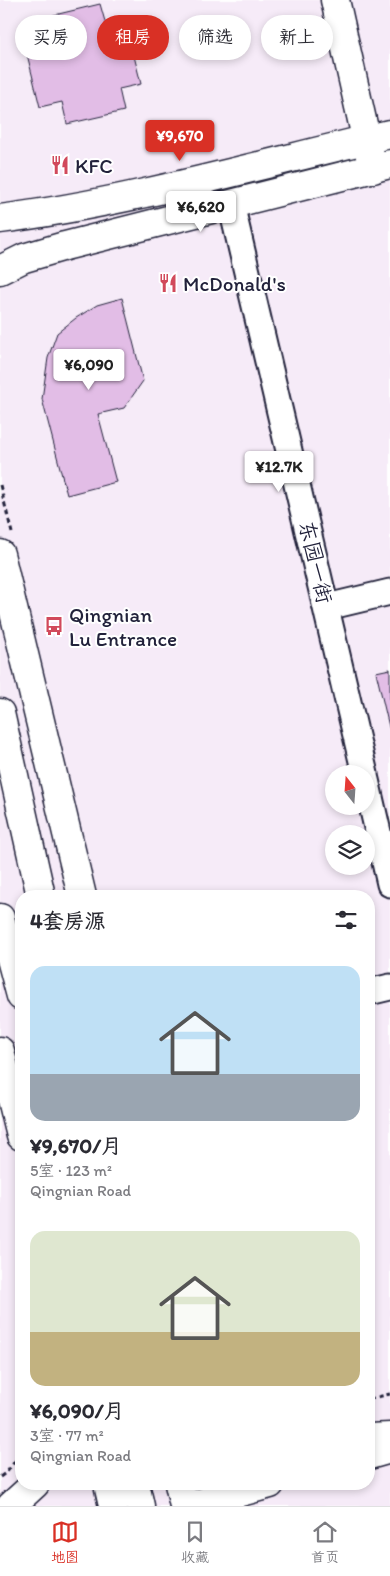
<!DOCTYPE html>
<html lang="zh">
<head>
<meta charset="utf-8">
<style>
  body { margin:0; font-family:Itim,"LXGW WenKai TC",sans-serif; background:#f2f2f3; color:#2b2b33; height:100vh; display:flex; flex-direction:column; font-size:19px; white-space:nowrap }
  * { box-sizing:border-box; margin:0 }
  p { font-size:16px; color:#7c7c81 }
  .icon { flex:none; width:28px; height:28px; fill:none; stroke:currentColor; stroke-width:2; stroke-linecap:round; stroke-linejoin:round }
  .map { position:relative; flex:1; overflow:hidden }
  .drawer { position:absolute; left:15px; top:890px; width:360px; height:600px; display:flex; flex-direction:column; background:#fff; border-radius:20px; box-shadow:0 2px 8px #0003 }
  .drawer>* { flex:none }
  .top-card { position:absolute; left:15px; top:15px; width:360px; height:45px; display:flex; gap:10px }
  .needle { width:32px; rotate:343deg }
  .buttons { position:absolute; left:325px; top:765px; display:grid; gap:10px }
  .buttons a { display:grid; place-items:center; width:50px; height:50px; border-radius:50%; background:#fff; box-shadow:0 2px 8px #0003; font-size:25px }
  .price { position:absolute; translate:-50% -42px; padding:0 11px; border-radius:5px; background:#fff; color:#222; font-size:16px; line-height:32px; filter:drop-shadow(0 1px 2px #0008) }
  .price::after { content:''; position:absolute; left:50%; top:30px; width:15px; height:11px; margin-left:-8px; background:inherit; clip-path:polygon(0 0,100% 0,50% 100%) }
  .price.active { background:#d93025; color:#fff }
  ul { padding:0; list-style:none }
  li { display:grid; align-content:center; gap:10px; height:265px; padding:0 15px }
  li span { display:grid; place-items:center; height:155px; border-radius:15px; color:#555 }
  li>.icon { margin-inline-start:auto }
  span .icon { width:90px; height:90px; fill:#fffc; stroke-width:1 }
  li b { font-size:21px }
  h2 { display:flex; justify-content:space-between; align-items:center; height:60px; padding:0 15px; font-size:21px }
  .tag { padding:0 18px; border-radius:22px; background:#fff; box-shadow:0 2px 8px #0003; font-size:18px; line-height:45px }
  .tag.active { background:#d93025; color:#fff }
  .tabs { display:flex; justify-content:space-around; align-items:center; height:70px; border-top:1px solid #e1e1e2; background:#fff; font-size:14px; color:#7c7c81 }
  .tabs a { display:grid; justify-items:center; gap:2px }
  .tabs .active { color:#d93025 }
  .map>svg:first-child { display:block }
  .built { fill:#f6ebf8; fill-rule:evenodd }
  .building { fill:#e2bde6; stroke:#22223b }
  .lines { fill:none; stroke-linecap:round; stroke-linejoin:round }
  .minor-casing { stroke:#22223b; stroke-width:29 }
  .tertiary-casing { stroke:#22223b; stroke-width:31 }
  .secondary-casing { stroke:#22223b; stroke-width:31 }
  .primary-casing { stroke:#22223b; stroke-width:31 }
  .path { stroke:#22223b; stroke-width:3; stroke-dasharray:5 4; stroke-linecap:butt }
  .minor { stroke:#fff; stroke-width:25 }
  .tertiary { stroke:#fff; stroke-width:28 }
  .secondary { stroke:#fff; stroke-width:28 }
  .primary { stroke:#fff; stroke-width:28 }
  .labels { text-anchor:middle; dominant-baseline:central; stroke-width:4; stroke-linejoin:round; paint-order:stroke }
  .poi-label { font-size:21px; fill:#22223b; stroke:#fff; text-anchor:start }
  .street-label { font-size:21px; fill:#22223b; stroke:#fff }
</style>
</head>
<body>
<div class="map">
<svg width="390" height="1506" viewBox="0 0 390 1506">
  <rect width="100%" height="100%" fill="#fff"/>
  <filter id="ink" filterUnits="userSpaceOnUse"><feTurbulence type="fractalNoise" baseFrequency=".02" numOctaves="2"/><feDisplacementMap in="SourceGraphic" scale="10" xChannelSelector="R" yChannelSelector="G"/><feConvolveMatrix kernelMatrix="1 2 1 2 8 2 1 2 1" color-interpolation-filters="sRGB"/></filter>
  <g filter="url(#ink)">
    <path class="built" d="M 0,0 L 390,0 L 390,1506 L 0,1506 ZM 334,774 L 366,774 L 366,806 L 334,806 ZM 334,834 L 366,834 L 366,866 L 334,866 ZM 21,896 L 369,896 L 369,1484 L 21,1484 Z"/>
    <g class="building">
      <path d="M 100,4 L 106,25 L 125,20 L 141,84 L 119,89 L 124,111 L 67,124 L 62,102 L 40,107 L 25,46 L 47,40 L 42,18 Z"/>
      <path d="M 122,298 L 143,381 L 124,408 L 98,414 L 116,482 L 67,495 L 42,399 L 48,358 L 57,333 L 76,318 L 97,305 Z"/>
      <path d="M 390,669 L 390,731 L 376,672 Z"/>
    </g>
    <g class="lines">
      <g class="minor-casing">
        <g id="minor">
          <path d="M 231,204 L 365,774"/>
          <path d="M 327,607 L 390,592"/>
          <path d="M 366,780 L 390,884"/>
          <path d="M 369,992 L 390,987"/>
        </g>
      </g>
      <g class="tertiary-casing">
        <path id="tertiary" d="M 335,0 L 373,169"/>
      </g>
      <g class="secondary-casing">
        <g id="secondary">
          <path d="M 0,219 C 131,202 261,164 390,134"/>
          <path d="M 0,270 L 24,258 L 65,246 L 390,164"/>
          <path d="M 369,1455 L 390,1449"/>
          <path d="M 189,1506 L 270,1484"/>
        </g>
      </g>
      <g class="primary-casing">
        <g id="primary">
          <path d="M 0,554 L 82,896"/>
          <path d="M 0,713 L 41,896"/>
          <path d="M 0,918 L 21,996"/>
          <path d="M 0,1051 L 21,1136"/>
          <path d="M 369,1438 L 390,1437"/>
          <path d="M 108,1484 L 113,1506"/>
          <path d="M 135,1484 L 140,1506"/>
          <path d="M 179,1484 L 184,1506"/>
          <path d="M 215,1484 L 220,1506"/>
          <path d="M 11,1506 L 35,1484"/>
        </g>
      </g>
      <g class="path">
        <path d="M 0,485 L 12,533"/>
        <path d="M 369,1399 L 390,1394"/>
        <path d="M 0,1477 L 7,1472 L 21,1453"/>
      </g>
      <use href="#minor" class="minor"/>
      <use href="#tertiary" class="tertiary"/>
      <use href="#secondary" class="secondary"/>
      <use href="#primary" class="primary"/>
    </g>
  </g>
  <defs>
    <g id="restaurant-bare" transform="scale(1.5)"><path d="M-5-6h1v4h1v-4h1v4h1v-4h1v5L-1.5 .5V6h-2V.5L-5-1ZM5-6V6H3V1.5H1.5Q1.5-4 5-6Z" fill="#d1495b" stroke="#fff" stroke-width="2.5" paint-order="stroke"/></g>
    <g id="bus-bare" transform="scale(1.5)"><path d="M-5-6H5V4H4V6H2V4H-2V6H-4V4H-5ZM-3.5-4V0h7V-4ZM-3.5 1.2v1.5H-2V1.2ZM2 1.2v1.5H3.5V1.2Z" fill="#d1495b" stroke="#fff" stroke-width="2.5" paint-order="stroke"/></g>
  </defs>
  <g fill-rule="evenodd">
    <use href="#restaurant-bare" x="60" y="165"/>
    <use href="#restaurant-bare" x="168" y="283"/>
    <use href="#bus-bare" x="54" y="626"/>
  </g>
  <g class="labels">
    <g class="poi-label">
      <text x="75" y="165">KFC</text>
      <text x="183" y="283">McDonald's</text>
      <text x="69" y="614">Qingnian<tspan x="69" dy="24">Lu Entrance</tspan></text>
    </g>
    <g class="street-label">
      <text transform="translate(316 562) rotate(77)">东园一街</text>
    </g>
  </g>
</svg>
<div class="buttons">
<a><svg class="needle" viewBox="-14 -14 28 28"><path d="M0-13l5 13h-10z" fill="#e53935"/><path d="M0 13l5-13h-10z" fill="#7c7c81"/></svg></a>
<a><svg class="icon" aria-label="layers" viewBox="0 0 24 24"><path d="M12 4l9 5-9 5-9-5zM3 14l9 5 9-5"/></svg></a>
</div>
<b class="price active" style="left:180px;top:162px">¥9,670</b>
<b class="price" style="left:201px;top:233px">¥6,620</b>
<b class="price" style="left:89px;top:391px">¥6,090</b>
<b class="price" style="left:279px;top:493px">¥12.7K</b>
<div class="top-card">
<a class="tag">买房</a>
<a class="tag active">租房</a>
<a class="tag">筛选</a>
<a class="tag">新上</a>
</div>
<section class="drawer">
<h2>4套房源<svg class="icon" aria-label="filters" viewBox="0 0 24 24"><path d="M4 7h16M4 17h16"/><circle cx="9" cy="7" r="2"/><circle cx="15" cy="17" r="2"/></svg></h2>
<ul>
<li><span style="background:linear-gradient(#bfe0f5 70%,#9aa5b1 0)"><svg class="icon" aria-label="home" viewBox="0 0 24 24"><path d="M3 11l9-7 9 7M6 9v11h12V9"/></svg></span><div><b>¥9,670/月</b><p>5室 · 123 m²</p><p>Qingnian Road</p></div></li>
<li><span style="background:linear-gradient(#dfe7d0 65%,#c2b280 0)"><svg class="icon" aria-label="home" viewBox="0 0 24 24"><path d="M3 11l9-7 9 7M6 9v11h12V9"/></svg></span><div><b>¥6,090/月</b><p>3室 · 77 m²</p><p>Qingnian Road</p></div></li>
</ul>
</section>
</div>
<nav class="tabs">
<a class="active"><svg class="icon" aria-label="map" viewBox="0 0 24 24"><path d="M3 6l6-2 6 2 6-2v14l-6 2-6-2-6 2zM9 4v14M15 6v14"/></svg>地图</a>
<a><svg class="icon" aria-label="saved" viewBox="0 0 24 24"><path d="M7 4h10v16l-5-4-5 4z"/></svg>收藏</a>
<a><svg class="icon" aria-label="home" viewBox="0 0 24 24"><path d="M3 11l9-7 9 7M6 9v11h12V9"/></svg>首页</a>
</nav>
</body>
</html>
